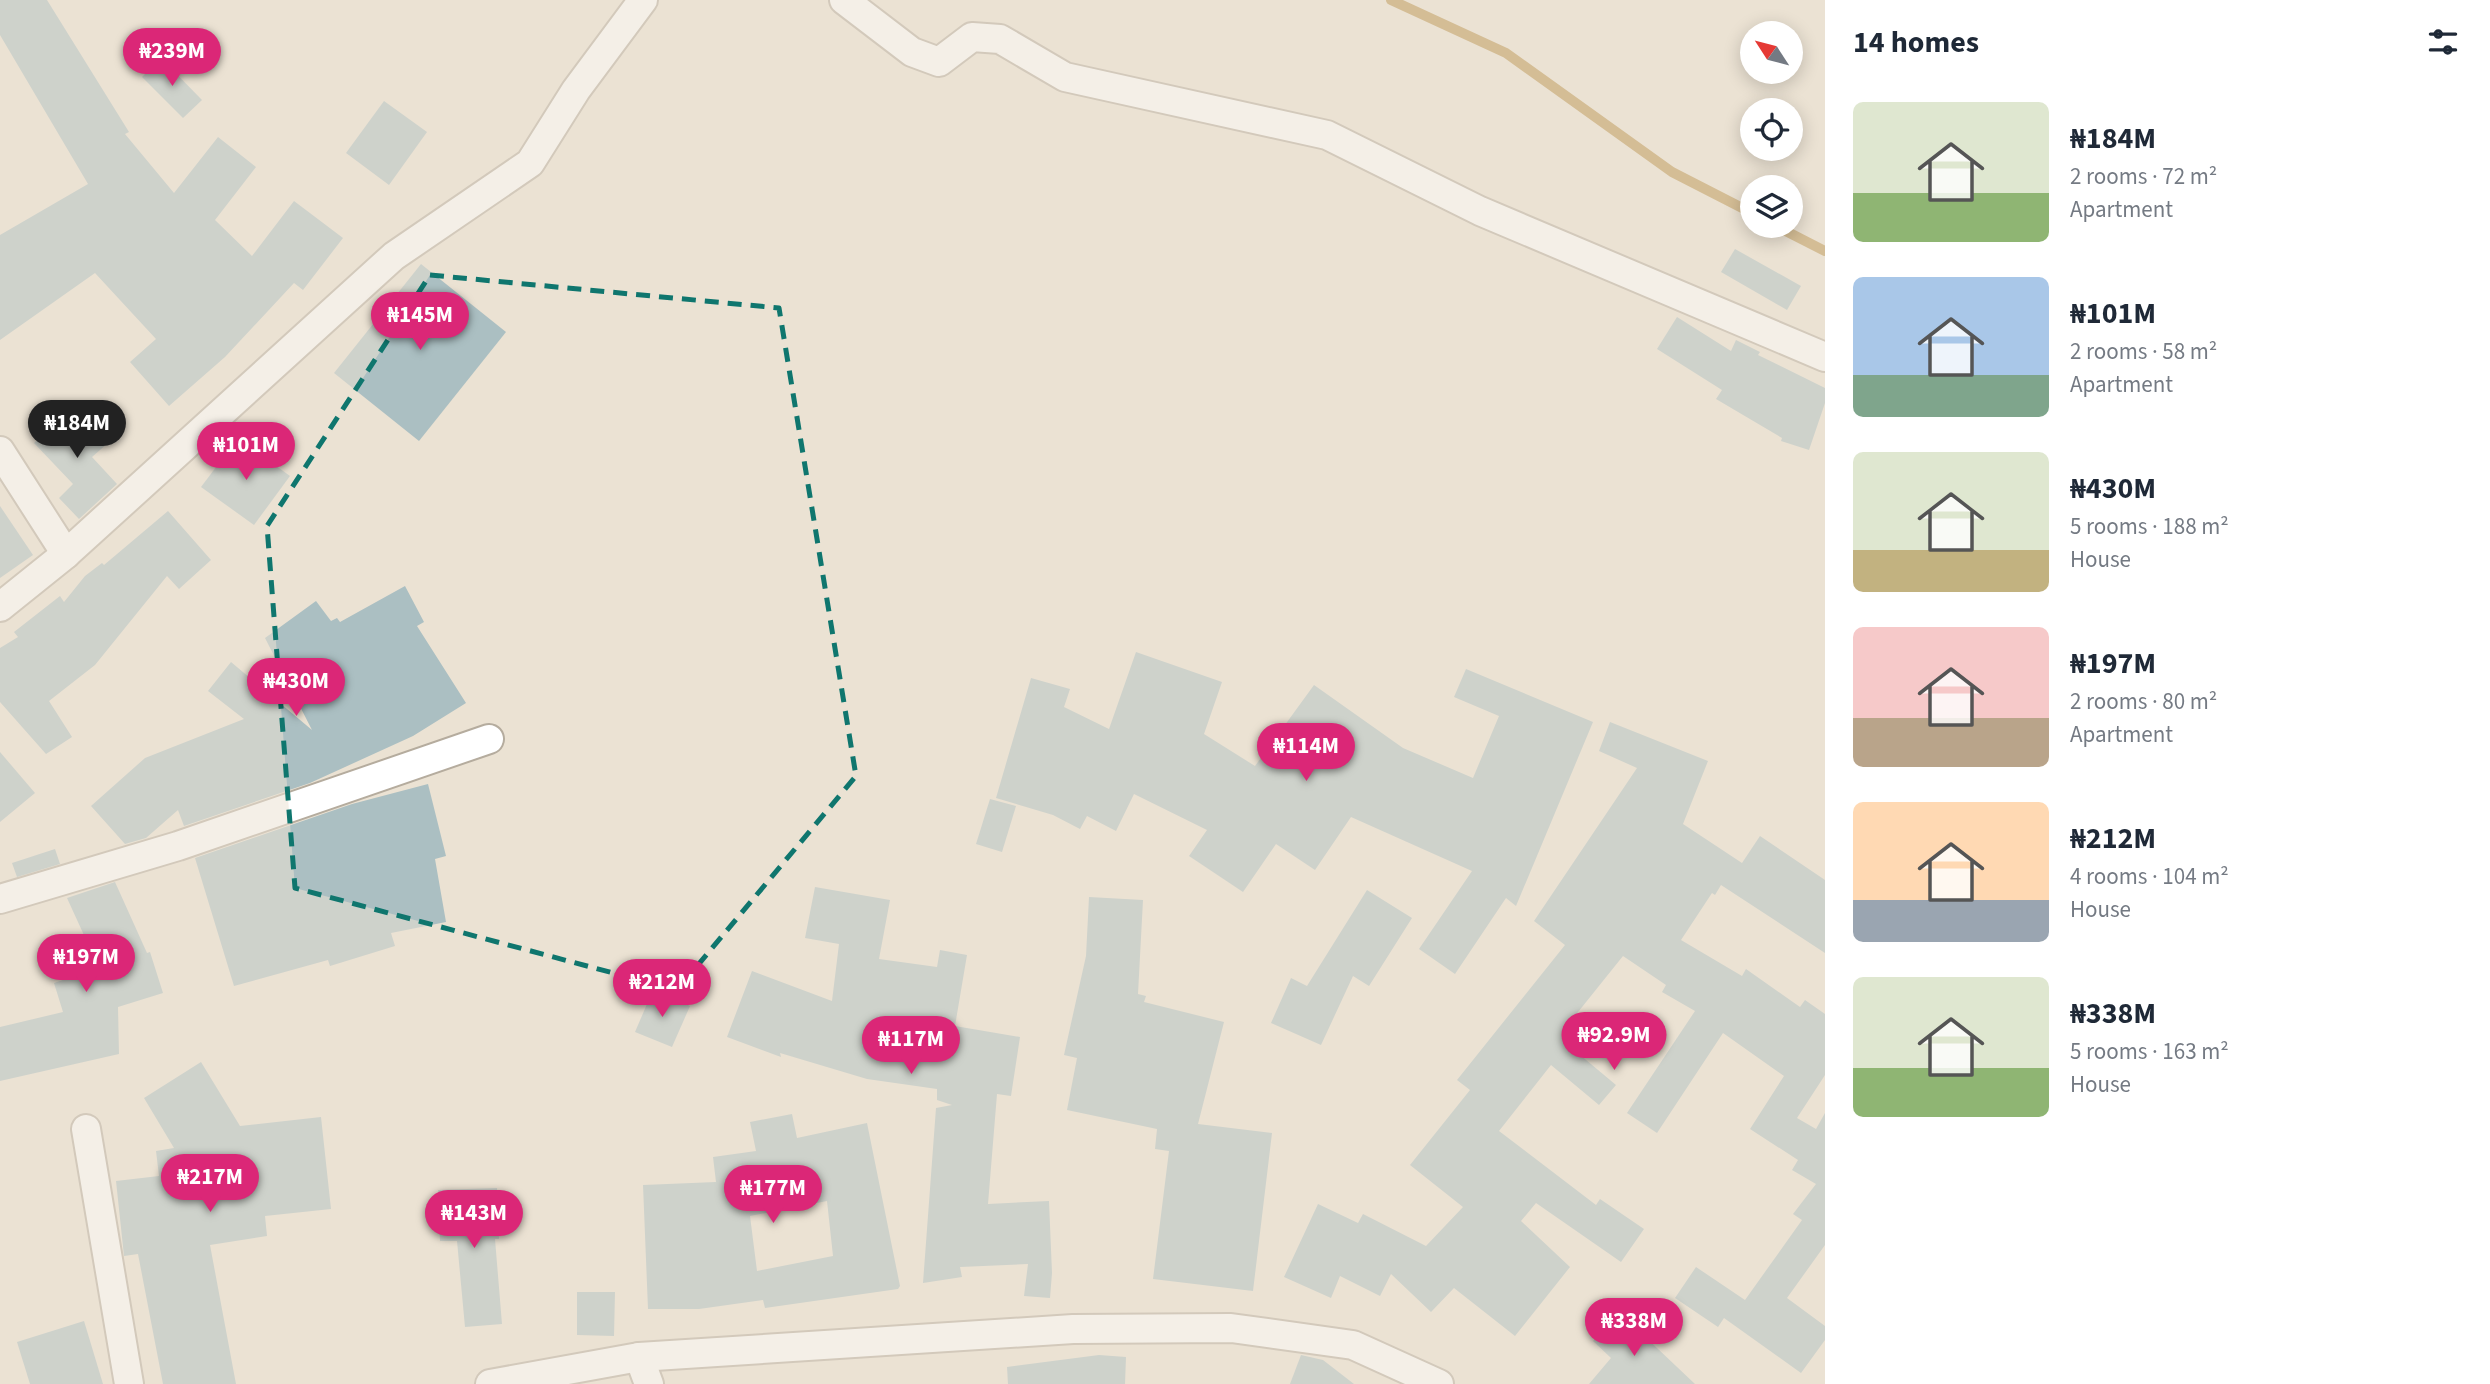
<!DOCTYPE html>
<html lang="en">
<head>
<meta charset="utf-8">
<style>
  body { margin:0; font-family:"Source Sans 3",sans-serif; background:#f2f2f3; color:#1f2937; height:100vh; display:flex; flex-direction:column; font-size:26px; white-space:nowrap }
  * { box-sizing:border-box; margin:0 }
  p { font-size:23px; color:#747a83 }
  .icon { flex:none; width:38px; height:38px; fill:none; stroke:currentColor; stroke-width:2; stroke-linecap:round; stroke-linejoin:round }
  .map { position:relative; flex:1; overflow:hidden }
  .sheet { display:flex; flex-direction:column; background:#fff; width:665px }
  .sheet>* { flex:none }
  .needle { width:46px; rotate:306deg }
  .controls { position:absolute; left:1740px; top:21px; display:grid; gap:14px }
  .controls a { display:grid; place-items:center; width:63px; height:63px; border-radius:50%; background:#fff; box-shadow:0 4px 18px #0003; font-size:35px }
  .price { position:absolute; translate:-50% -60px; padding:0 16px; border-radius:24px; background:#db2777; color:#fff; font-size:23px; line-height:46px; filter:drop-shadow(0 2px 4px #0008) }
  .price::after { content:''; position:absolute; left:50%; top:42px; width:21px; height:16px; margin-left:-10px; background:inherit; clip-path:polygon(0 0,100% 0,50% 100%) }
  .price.selected { background:#222; color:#fff }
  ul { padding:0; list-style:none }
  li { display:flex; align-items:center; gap:21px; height:175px; padding:0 28px }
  li span { display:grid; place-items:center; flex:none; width:196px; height:140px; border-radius:10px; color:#555 }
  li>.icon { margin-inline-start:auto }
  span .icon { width:84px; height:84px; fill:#fffc; stroke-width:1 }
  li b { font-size:30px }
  h2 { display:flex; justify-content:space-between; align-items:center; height:84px; padding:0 28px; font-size:30px }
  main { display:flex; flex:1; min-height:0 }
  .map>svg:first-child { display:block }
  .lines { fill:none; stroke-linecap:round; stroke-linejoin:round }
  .stream { stroke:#b89049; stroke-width:10 }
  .building { fill:#abbfc2; fill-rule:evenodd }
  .minor-casing { stroke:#b5ac9e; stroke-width:32 }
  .minor { stroke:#fff; stroke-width:28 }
  .marked { fill:none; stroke:#0f766e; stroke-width:5; stroke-dasharray:14 9; stroke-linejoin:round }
</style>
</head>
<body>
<main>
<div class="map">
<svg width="1825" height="1384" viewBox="0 0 1825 1384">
  <rect width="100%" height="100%" fill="#ebe2d3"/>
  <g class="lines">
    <g class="stream">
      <path d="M 1391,0 L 1506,53 L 1672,172 L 1752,213"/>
      <path d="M 1776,226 L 1825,251"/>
    </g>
  </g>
  <g class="building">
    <path d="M 0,0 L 47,0 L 129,132 L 125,134 L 174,193 L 218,137 L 256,167 L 215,220 L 252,256 L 294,201 L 343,238 L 303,290 L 294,283 L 225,357 L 169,406 L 130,362 L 156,339 L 95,273 L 0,340 L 0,235 L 88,184 L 0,35 Z"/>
    <path d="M 161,58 L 202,100 L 183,118 L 142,77 Z"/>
    <path d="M 384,101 L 427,132 L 389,185 L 346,153 Z"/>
    <path d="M 1735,249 L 1801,286 L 1787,310 L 1721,272 Z"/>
    <path d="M 421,264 L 506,332 L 419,441 L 334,373 Z"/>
    <path d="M 1677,317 L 1731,351 L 1736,340 L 1760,352 L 1758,355 L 1825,388 L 1825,403 L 1809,450 L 1781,441 L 1782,438 L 1716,399 L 1722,390 L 1657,349 Z"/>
    <path d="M 74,405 L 108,443 L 92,457 L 117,484 L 79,519 L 59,498 L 73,484 L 34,443 Z"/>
    <path d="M 238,438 L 290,476 L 254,525 L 201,487 Z"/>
    <path d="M 0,506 L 33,555 L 0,578 Z"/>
    <path d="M 168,511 L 211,560 L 179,589 L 167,576 L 95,665 L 49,701 L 72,737 L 46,754 L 0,702 L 0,648 L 18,637 L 14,632 L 60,596 L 64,602 L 85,576 L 102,563 L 104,565 Z"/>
    <path d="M 405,586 L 424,622 L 417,626 L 466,703 L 413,736 L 310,783 L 184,826 L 178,810 L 146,838 L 125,844 L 91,806 L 145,758 L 244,719 L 208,691 L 231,662 L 312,730 L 265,638 L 316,601 L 331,621 L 337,618 L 340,622 Z"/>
    <path d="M 1136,652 L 1222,682 L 1204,734 L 1255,766 L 1314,685 L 1403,748 L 1473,778 L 1499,716 L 1454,697 L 1466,669 L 1593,722 L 1516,906 L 1506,898 L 1455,974 L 1419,949 L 1472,871 L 1351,817 L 1315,870 L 1276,844 L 1243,892 L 1189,856 L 1207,830 L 1134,794 L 1116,831 L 1087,816 L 1080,829 L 1053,815 L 996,798 L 1031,678 L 1070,689 L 1064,707 L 1109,729 Z"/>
    <path d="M 1610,722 L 1708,761 L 1683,824 L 1742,863 L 1760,836 L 1825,880 L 1825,953 L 1721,885 L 1715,895 L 1712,893 L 1681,940 L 1742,976 L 1746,969 L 1800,1007 L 1805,1000 L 1825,1014 L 1825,1075 L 1797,1118 L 1816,1129 L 1825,1113 L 1825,1245 L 1787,1298 L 1825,1326 L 1825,1340 L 1801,1373 L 1724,1318 L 1718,1327 L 1675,1298 L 1696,1267 L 1745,1300 L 1802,1220 L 1793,1214 L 1816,1184 L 1792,1170 L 1798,1160 L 1750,1129 L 1784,1076 L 1723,1033 L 1657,1133 L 1627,1113 L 1695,1011 L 1662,992 L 1666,985 L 1623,956 L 1562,1032 L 1570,1040 L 1567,1044 L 1616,1085 L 1599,1105 L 1551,1065 L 1499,1131 L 1596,1205 L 1600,1199 L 1644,1229 L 1621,1262 L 1536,1203 L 1521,1221 L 1570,1267 L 1515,1336 L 1454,1288 L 1431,1312 L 1391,1274 L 1380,1296 L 1340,1276 L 1331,1298 L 1284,1277 L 1318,1204 L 1358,1223 L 1363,1214 L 1426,1246 L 1463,1207 L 1410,1165 L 1470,1090 L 1457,1080 L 1565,945 L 1534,921 L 1637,768 L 1599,751 Z"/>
    <path d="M 0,752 L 35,793 L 0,822 Z"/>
    <path d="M 428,784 L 446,856 L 435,859 L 446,922 L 391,933 L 395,946 L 330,966 L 328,960 L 234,986 L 195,858 L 352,804 Z"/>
    <path d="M 990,799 L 1016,806 L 1002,852 L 976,844 Z"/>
    <path d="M 55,849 L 60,864 L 17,877 L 12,863 Z"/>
    <path d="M 115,882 L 147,953 L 150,952 L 163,993 L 118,1007 L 119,1054 L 0,1081 L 0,1027 L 63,1012 L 54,983 L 99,968 L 67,898 Z"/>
    <path d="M 815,887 L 890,900 L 879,959 L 937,967 L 940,950 L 967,955 L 955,1026 L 1020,1037 L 1011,1096 L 997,1094 L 988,1204 L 1049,1201 L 1052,1273 L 1050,1298 L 1024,1296 L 1028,1264 L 960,1267 L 962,1277 L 923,1283 L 936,1108 L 952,1105 L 937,1100 L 937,1089 L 867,1079 L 780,1053 L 781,1057 L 727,1037 L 752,971 L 832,1001 L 839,944 L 805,938 Z"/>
    <path d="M 1367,890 L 1412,918 L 1369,986 L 1353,976 L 1321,1045 L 1271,1023 L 1291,978 L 1307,986 Z"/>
    <path d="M 1089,897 L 1143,900 L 1138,994 L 1146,996 L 1144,1002 L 1224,1022 L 1198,1124 L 1272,1133 L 1253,1291 L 1153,1279 L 1169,1151 L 1155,1149 L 1157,1129 L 1067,1110 L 1077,1058 L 1064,1055 L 1086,956 Z"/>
    <path d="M 653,990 L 690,1006 L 672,1047 L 635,1032 Z"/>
    <path d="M 201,1062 L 240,1126 L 321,1117 L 331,1209 L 265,1216 L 267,1236 L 210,1245 L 236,1384 L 163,1384 L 138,1254 L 124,1256 L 116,1181 L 159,1176 L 156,1151 L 174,1148 L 144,1098 Z"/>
    <path d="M 792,1114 L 797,1138 L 867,1123 L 900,1286 L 898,1289 L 765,1308 L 763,1300 L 699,1309 L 648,1309 L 643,1185 L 716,1182 L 713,1157 L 756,1151 L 750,1122 ZM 827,1201 L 833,1256 L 757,1271 L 750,1216 Z"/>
    <path d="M 497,1188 L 499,1239 L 495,1239 L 502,1324 L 465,1327 L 457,1241 L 440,1241 L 438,1190 Z"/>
    <path d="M 577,1292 L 615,1292 L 614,1336 L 577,1335 Z"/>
    <path d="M 1620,1313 L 1695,1384 L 1589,1384 L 1611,1358 L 1593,1341 Z"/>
    <path d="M 84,1321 L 103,1384 L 30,1384 L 17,1342 Z"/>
    <path d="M 1099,1355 L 1126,1357 L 1125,1384 L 1008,1384 L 1007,1367 Z"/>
    <path d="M 1301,1355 L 1323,1360 L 1354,1384 L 1290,1384 Z"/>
  </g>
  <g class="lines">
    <g class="minor-casing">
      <g id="minor">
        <path d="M 844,0 L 912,52 L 939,62 L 972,37 L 1000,39 L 1065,77 L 1327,135 L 1480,211 L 1825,357"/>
        <path d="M 0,451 L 66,554"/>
        <path d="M 0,607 L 66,554 L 394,256 L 530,163 L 576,90 L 643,0"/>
        <path d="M 0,899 L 178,846 L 489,739"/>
        <path d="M 86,1129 L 129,1384"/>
        <path d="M 639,1357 L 649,1384"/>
        <path d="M 490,1384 L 639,1357 L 1073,1329 L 1231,1328 L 1353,1345 L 1439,1384"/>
      </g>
    </g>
    <use href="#minor" class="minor"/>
  </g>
  <path d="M0 0H1825V1384H0ZM 430,275 L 779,308 L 856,776 L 677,990 L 295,888 L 267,526 Z" fill="#ebe2d3" fill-opacity=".55" fill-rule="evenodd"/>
  <path class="marked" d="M 430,275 L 779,308 L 856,776 L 677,990 L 295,888 L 267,526 Z"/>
</svg>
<div class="controls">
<a><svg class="needle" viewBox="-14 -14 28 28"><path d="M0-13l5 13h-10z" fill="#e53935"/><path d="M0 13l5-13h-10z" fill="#747a83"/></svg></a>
<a><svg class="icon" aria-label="locate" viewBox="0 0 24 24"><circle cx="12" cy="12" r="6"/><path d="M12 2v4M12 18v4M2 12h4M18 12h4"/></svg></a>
<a><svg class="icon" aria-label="layers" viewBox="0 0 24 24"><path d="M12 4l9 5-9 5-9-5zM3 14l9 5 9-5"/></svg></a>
</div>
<b class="price" style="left:172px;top:88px">₦239M</b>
<b class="price" style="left:420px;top:352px">₦145M</b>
<b class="price selected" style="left:77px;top:460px">₦184M</b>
<b class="price" style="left:246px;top:482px">₦101M</b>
<b class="price" style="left:296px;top:718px">₦430M</b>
<b class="price" style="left:1306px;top:783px">₦114M</b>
<b class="price" style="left:86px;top:994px">₦197M</b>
<b class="price" style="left:662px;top:1019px">₦212M</b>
<b class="price" style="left:1614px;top:1072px">₦92.9M</b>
<b class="price" style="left:911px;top:1076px">₦117M</b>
<b class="price" style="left:210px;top:1214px">₦217M</b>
<b class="price" style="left:773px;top:1225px">₦177M</b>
<b class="price" style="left:474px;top:1250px">₦143M</b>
<b class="price" style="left:1634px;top:1358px">₦338M</b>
</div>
<section class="sheet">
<h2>14 homes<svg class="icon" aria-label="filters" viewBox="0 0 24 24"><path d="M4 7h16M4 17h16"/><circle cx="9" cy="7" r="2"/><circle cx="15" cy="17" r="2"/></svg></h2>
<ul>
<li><span style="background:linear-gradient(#dfe7d0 65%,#8fb573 0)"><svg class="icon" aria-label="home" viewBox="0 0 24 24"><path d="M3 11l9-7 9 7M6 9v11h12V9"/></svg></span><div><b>₦184M</b><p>2 rooms · 72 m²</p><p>Apartment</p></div></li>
<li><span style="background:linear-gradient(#a9c7e8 70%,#7fa58c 0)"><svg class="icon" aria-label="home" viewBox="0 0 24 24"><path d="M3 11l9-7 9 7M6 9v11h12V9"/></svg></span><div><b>₦101M</b><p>2 rooms · 58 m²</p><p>Apartment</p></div></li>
<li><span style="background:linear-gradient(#dfe7d0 70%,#c2b280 0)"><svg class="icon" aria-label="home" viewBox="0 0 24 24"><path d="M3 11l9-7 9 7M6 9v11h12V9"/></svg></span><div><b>₦430M</b><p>5 rooms · 188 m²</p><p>House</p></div></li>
<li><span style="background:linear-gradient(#f6c9c9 65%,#b9a48a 0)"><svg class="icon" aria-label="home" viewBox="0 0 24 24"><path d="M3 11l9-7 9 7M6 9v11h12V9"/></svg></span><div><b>₦197M</b><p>2 rooms · 80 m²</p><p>Apartment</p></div></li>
<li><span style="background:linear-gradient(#ffd9b3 70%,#9aa5b1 0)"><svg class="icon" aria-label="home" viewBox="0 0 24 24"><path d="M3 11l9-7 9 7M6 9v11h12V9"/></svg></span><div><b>₦212M</b><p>4 rooms · 104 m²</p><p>House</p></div></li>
<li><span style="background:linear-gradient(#dfe7d0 65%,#8fb573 0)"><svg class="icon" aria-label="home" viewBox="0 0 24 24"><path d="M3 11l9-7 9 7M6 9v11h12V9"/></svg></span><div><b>₦338M</b><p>5 rooms · 163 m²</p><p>House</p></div></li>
</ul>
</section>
</main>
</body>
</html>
